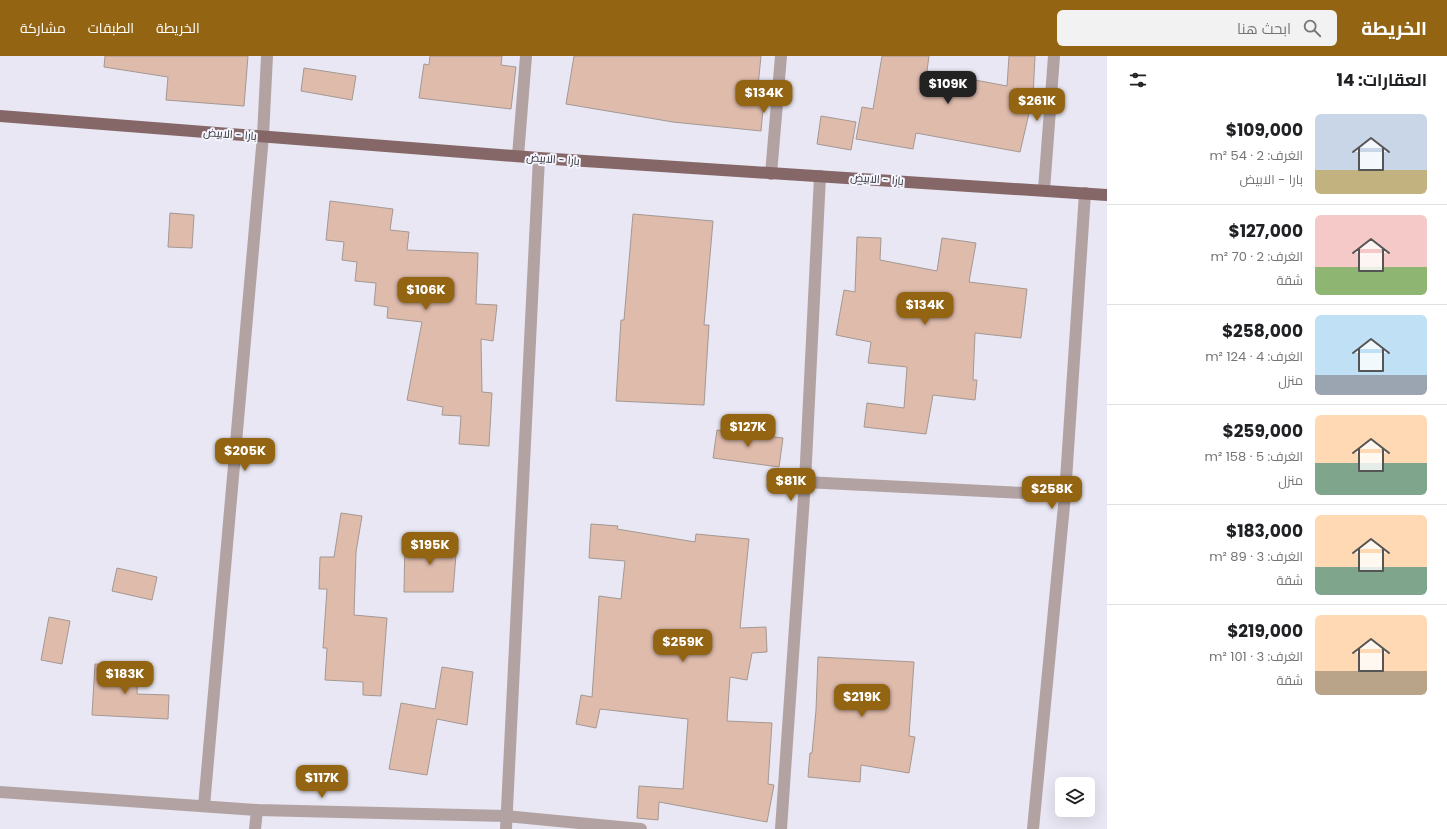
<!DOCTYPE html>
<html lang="ar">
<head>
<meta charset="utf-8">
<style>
  body { margin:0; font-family:Poppins,Cairo,sans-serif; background:#f2f2f2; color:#202124; direction:rtl; height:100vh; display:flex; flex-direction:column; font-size:15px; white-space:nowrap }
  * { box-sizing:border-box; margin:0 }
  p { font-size:13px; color:#757577 }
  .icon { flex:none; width:22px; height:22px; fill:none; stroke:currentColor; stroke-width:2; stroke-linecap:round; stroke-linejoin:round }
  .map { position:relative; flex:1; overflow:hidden; direction:ltr }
  .sheet { display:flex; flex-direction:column; background:#fff; width:340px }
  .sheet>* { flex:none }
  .tools { position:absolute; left:1055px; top:721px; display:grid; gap:8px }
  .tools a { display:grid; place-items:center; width:40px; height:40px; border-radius:6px; background:#fff; box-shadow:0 4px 16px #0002; font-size:20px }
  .price { position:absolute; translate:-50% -34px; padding:0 9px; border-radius:8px; background:#936412; color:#fff; font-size:13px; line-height:26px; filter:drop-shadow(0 1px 2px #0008) }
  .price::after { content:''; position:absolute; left:50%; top:24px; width:12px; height:9px; margin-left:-6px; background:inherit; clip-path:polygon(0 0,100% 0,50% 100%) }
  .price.active { background:#222; color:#fff }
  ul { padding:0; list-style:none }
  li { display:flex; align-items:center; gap:12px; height:100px; padding:0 20px }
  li+li { border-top:1px solid #e0e0e0 }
  li span { display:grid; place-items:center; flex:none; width:112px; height:80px; border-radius:6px; color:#555 }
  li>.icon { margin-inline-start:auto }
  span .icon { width:48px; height:48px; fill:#fffc; stroke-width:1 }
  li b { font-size:17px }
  h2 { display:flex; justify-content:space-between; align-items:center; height:48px; padding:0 20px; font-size:17px }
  header { display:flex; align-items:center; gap:24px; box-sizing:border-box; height:56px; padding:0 20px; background:#936412; color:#fff }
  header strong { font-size:19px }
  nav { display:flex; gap:22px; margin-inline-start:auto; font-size:14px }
  .search { width:280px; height:36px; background:#f2f2f2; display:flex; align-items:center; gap:10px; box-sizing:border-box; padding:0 14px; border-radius:6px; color:#757577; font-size:15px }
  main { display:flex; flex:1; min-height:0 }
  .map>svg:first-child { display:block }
  .building { fill:#dfbbac; stroke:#a49893 }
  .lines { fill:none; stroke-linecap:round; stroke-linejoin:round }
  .street { stroke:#b3a2a2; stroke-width:12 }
  .primary { stroke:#856768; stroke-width:12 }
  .labels { text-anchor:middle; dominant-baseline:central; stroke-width:4; stroke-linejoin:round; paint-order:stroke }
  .street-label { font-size:11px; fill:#2e2e32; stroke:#f5f5ff }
</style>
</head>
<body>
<header>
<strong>الخريطة</strong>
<div class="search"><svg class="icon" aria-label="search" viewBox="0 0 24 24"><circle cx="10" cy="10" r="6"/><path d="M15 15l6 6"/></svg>ابحث هنا</div>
<nav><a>الخريطة</a><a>الطبقات</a><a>مشاركة</a></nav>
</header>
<main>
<section class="sheet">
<h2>العقارات: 14<svg class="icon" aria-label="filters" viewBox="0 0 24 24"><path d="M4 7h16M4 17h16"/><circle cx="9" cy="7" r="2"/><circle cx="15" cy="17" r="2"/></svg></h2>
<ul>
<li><span style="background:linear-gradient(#c9d6e8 70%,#c2b280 0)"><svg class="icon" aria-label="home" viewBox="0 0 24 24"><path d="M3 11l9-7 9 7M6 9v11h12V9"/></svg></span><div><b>$109,000</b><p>الغرف: 2 · 54 m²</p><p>بارا - الابيض</p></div></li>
<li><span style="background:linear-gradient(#f6c9c9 65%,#8fb573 0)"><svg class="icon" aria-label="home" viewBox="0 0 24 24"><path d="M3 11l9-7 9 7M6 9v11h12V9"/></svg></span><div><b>$127,000</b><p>الغرف: 2 · 70 m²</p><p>شقة</p></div></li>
<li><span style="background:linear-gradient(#bfe0f5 75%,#9aa5b1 0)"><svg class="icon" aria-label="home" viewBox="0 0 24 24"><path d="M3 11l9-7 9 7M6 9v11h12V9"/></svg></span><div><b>$258,000</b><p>الغرف: 4 · 124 m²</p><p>منزل</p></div></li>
<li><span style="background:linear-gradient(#ffd9b3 60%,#7fa58c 0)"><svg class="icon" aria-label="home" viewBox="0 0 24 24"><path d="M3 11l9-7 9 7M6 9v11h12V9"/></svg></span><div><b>$259,000</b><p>الغرف: 5 · 158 m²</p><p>منزل</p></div></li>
<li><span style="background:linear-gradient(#ffd9b3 65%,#7fa58c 0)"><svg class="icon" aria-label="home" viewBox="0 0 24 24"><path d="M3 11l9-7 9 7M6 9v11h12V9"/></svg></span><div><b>$183,000</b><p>الغرف: 3 · 89 m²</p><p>شقة</p></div></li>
<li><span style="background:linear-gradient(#ffd9b3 70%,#b9a48a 0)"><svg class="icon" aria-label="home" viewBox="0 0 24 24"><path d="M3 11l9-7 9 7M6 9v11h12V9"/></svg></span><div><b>$219,000</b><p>الغرف: 3 · 101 m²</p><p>شقة</p></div></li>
</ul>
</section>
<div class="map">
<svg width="1107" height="773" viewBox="0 0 1107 773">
  <rect width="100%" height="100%" fill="#e8e7f3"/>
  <g class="building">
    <path d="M 105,0 L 248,0 L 244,50 L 166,44 L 168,21 L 104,11 Z"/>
    <path d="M 430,0 L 502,0 L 501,9 L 516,11 L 511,53 L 419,42 L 424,8 L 429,9 Z"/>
    <path d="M 574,0 L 761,0 L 758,30 L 765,31 L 761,75 L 673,66 L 566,48 Z"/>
    <path d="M 882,0 L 929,0 L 927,15 L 1007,30 L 1009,0 L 1035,0 L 1033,40 L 1020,96 L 916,77 L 913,93 L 856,83 L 862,51 L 873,53 Z"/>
    <path d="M 304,12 L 356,20 L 352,44 L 301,35 Z"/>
    <path d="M 821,60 L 856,66 L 851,94 L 817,88 Z"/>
    <path d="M 330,145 L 393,153 L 390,174 L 409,176 L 407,194 L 478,197 L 476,248 L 497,249 L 493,285 L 481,283 L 482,336 L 492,337 L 489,390 L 459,388 L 461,360 L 442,359 L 443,351 L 407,344 L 422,266 L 387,262 L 388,251 L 374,249 L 376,227 L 355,225 L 357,206 L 342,204 L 344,186 L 326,184 Z"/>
    <path d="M 170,157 L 194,159 L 192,192 L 168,191 Z"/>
    <path d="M 633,158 L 713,165 L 704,269 L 709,269 L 704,349 L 616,345 L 621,264 L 624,264 Z"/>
    <path d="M 857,181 L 881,182 L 880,204 L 937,215 L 942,182 L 976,187 L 969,226 L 1027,233 L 1021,282 L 975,277 L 973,324 L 977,324 L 975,344 L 933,339 L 926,378 L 864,371 L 867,347 L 904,352 L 907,311 L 868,307 L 871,286 L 836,279 L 844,234 L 855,236 Z"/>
    <path d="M 717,374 L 783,382 L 779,411 L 713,402 Z"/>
    <path d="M 341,457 L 362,460 L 356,496 L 354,559 L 387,562 L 381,640 L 363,639 L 363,626 L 325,624 L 327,592 L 323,592 L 327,533 L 319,533 L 320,501 L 334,501 Z"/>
    <path d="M 591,468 L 618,470 L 617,473 L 695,486 L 696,478 L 749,483 L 740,572 L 766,571 L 767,596 L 752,597 L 747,624 L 730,621 L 727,665 L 772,667 L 768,728 L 774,729 L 767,766 L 659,746 L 658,764 L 637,762 L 639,730 L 683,733 L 688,663 L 600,653 L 596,672 L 576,668 L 581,639 L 592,641 L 599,540 L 621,543 L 625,505 L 589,502 Z"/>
    <path d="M 405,485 L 457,486 L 453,536 L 404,536 Z"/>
    <path d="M 117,512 L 157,521 L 152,544 L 112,535 Z"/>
    <path d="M 49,561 L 70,565 L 62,608 L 41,604 Z"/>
    <path d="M 818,601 L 914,606 L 909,680 L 915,681 L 909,717 L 861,709 L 860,726 L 808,721 L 810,697 L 812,697 L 816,654 Z"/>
    <path d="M 95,608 L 138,611 L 137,638 L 169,639 L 168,663 L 92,659 Z"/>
    <path d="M 442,611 L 473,616 L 467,669 L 437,663 L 427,719 L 389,713 L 401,647 L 435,653 Z"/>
  </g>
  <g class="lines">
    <g class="street">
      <path d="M 518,100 L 526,0"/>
      <path d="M 771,118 L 781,0"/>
      <path d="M 1044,134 L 1054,0"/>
      <path d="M 805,426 L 1065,439"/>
      <path d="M 0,736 L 257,754 L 506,760 L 641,773"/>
      <path d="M 204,750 L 263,80 L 267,0"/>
      <path d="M 255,773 L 257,754"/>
      <path d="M 506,773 L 539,102"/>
      <path d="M 781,773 L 805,426 L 820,120"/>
      <path d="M 1033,773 L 1065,439 L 1085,137"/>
    </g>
    <path class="primary" d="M 0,60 L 539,102 L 1107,139"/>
  </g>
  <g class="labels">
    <g class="street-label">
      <text transform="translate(230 78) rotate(4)">بارا - الابيض</text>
      <text transform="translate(553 103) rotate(4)">بارا - الابيض</text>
      <text transform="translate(877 123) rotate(4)">بارا - الابيض</text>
    </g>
  </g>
</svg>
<div class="tools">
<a><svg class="icon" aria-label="layers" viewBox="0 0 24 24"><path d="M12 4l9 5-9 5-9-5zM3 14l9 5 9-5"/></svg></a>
</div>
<b class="price active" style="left:948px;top:49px">$109K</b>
<b class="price" style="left:764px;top:58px">$134K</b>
<b class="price" style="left:1037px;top:66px">$261K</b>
<b class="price" style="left:426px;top:255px">$106K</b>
<b class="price" style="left:925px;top:270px">$134K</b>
<b class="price" style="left:748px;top:392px">$127K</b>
<b class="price" style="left:245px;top:416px">$205K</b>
<b class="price" style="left:791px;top:446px">$81K</b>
<b class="price" style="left:1052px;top:454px">$258K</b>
<b class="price" style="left:430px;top:510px">$195K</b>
<b class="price" style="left:683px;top:607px">$259K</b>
<b class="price" style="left:125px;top:639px">$183K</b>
<b class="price" style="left:862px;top:662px">$219K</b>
<b class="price" style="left:322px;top:743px">$117K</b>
</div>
</main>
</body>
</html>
